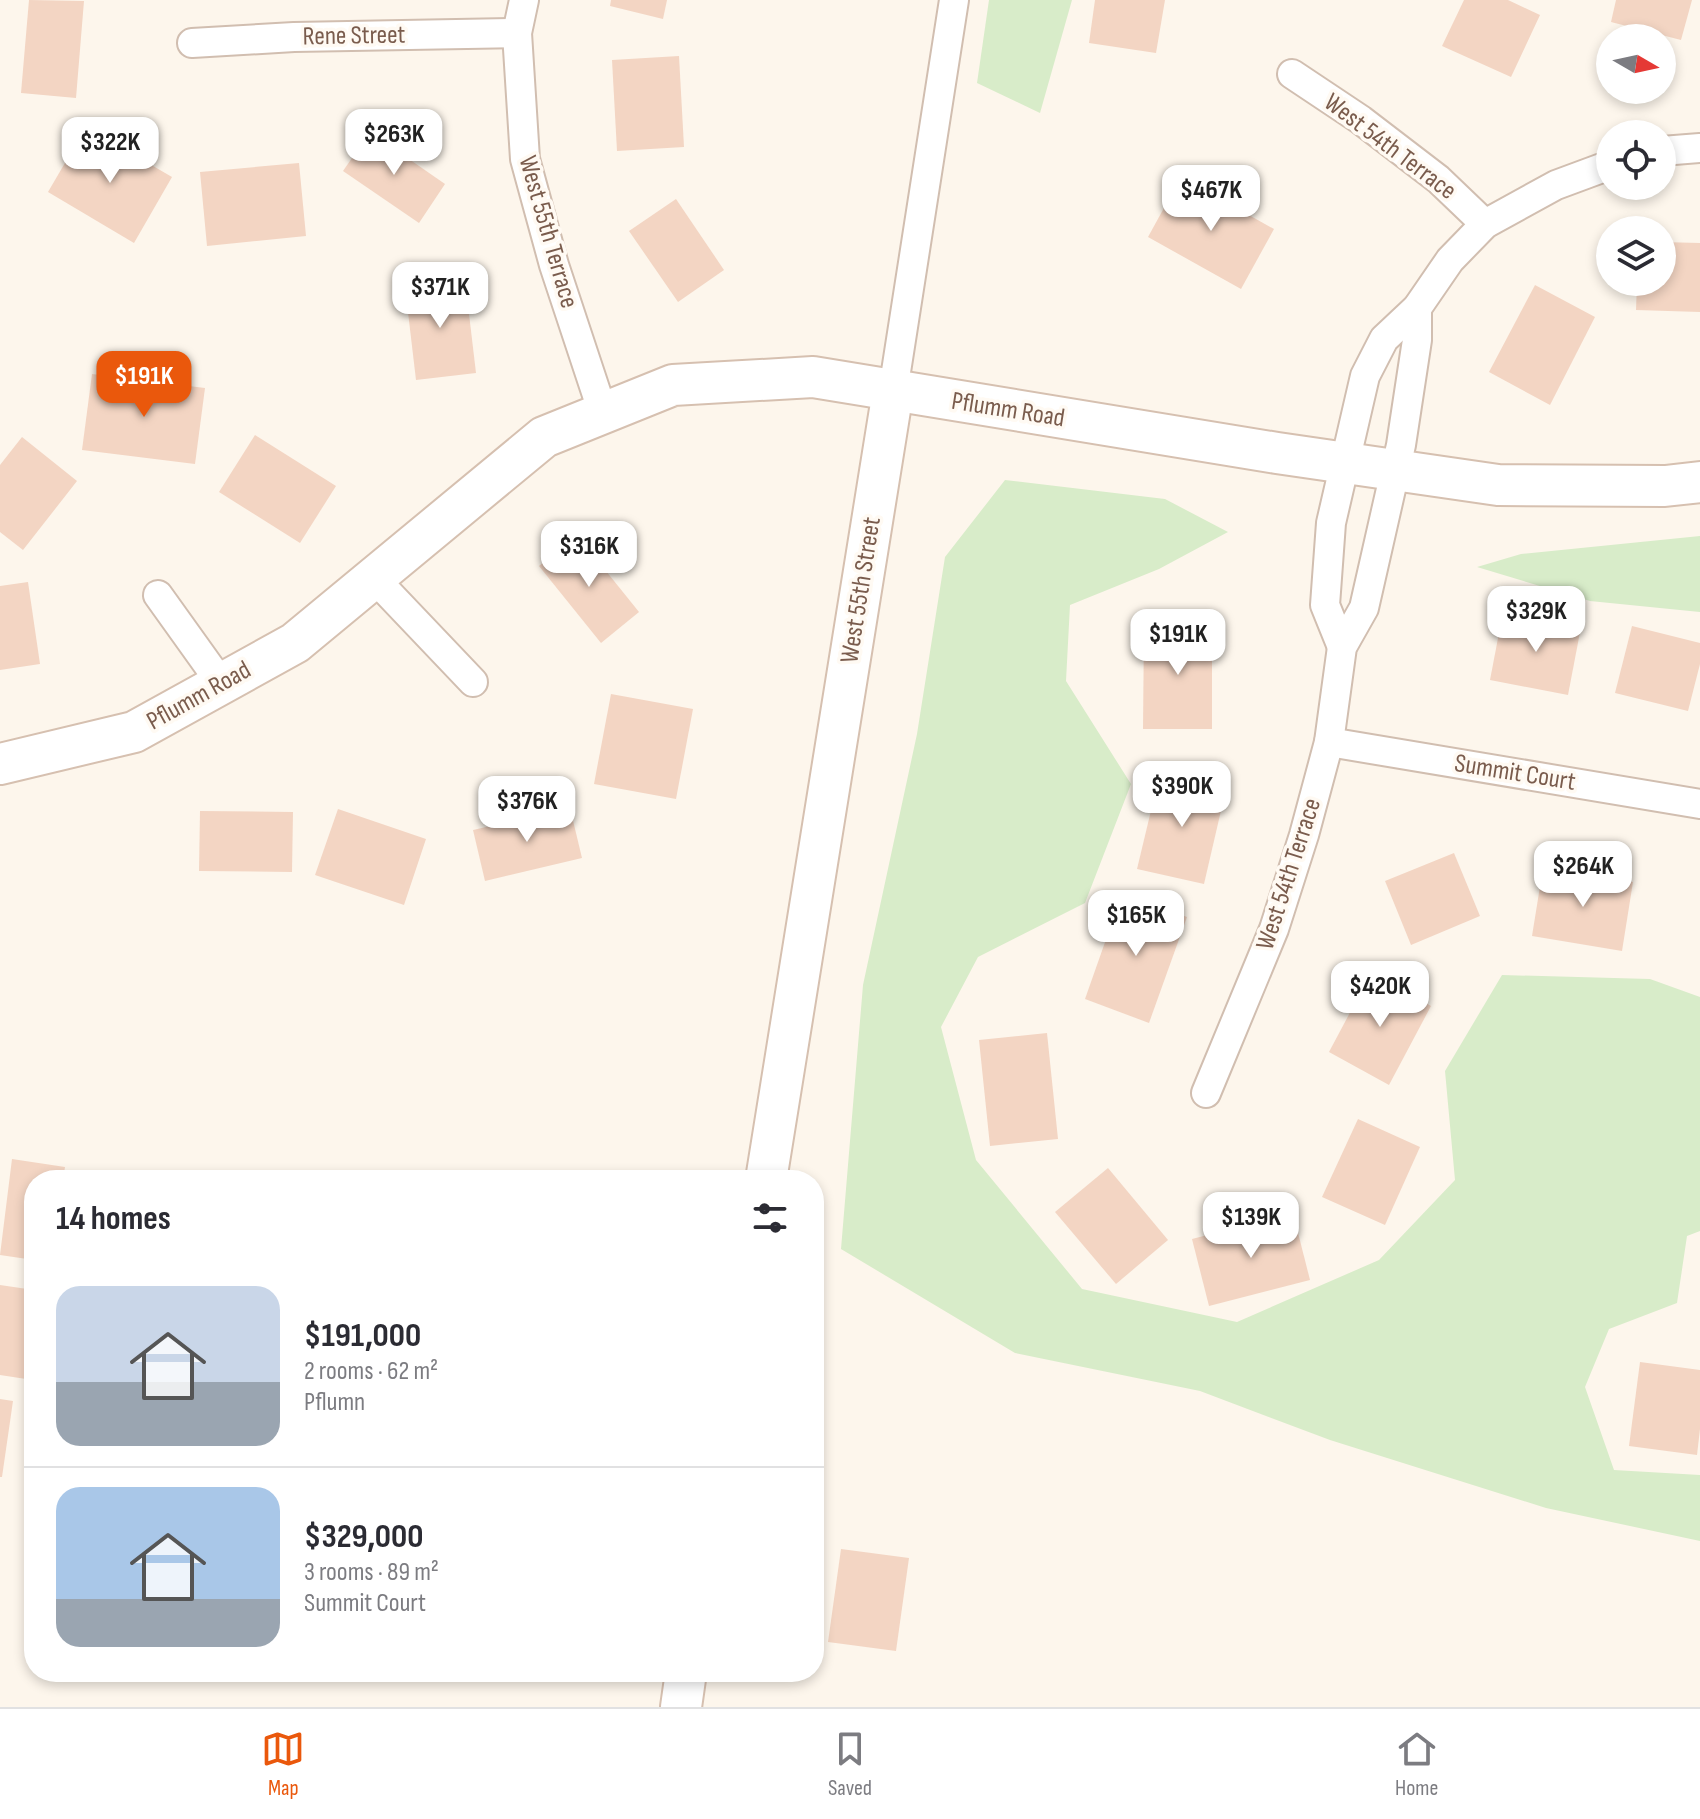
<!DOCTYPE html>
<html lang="en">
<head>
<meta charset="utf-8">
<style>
  body { margin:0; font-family:"Sofia Sans Condensed",sans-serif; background:#f2f2f3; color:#2b2b33; height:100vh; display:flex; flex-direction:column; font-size:30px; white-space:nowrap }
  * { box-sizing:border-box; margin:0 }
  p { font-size:26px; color:#7c7c81 }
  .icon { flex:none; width:44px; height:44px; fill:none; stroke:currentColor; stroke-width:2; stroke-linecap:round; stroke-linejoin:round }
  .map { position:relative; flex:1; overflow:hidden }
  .side { position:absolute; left:24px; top:1170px; width:800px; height:512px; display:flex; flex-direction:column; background:#fff; border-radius:32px; box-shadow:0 4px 12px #0003 }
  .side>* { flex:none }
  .needle { width:52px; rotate:99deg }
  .controls { position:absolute; left:1596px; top:24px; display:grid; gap:16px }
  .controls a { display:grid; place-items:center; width:80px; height:80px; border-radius:50%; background:#fff; box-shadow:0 4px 12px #0003; font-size:40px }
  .price { position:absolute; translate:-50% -68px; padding:0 18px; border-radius:16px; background:#fff; color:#222; font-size:26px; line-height:52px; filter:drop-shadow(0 2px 4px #0008) }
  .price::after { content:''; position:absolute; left:50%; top:48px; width:24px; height:18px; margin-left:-12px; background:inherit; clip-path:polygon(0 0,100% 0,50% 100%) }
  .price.active { background:#ea580c; color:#fff }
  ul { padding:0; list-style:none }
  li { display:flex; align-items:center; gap:24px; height:200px; padding:0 32px }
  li+li { border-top:2px solid #e1e1e2 }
  li span { display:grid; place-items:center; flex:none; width:224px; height:160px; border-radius:24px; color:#555 }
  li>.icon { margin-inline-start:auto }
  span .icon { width:96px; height:96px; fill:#fffc; stroke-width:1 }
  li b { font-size:34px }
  h2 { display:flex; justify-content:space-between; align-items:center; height:96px; padding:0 32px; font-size:34px }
  .menu { display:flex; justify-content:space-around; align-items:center; height:112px; border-top:2px solid #e1e1e2; background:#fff; font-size:22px; color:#7c7c81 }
  .menu a { display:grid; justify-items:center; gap:4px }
  .menu .active { color:#ea580c }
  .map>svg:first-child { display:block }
  .green { fill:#d8ecc9 }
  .building { fill:#f3d5c3 }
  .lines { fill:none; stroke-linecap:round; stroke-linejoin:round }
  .street-casing { stroke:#d1beb0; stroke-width:32 }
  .secondary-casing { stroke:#d6c0b0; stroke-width:44 }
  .street { stroke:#fff; stroke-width:28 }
  .secondary { stroke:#fff; stroke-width:40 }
  .labels { text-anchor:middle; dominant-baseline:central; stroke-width:7; stroke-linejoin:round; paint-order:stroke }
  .street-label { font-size:26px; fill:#7a5c4d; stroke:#fffaf3 }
</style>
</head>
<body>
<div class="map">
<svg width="1700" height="1707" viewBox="0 0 1700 1707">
  <rect width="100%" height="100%" fill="#fdf6ec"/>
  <g class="green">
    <path d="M 989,0 L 1072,0 L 1040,113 L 977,83 Z"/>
    <path d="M 1005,480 L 1165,499 L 1228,532 L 1159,569 L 1070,605 L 1066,681 L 1131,784 L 1085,903 L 978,957 L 941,1027 L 976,1160 L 1082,1289 L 1237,1322 L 1379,1260 L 1455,1180 L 1445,1071 L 1502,975 L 1650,979 L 1700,997 L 1700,1231 L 1687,1236 L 1677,1303 L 1609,1329 L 1585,1387 L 1614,1470 L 1700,1475 L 1700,1541 L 1546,1508 L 1330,1440 L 1200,1391 L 1015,1353 L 841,1249 L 863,985 L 917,734 L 945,557 Z"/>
    <path d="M 1700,536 L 1700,612 L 1590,601 L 1477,567 L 1521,554 Z"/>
  </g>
  <g class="building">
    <path d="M 29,0 L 84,1 L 76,98 L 21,93 Z"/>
    <path d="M 611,0 L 667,0 L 663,19 L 610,6 Z"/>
    <path d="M 1095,0 L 1165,0 L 1156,53 L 1089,43 Z"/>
    <path d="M 1464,0 L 1508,0 L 1540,15 L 1511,77 L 1442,46 Z"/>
    <path d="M 1616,0 L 1692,0 L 1681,40 L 1611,22 Z"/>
    <path d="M 679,56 L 684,147 L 617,151 L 612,60 Z"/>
    <path d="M 86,127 L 172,177 L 134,243 L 48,192 Z"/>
    <path d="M 370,132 L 445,184 L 419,223 L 343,171 Z"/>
    <path d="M 299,163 L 306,236 L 207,246 L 200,172 Z"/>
    <path d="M 1181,177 L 1274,229 L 1241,289 L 1148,237 Z"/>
    <path d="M 676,199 L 724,270 L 678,302 L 629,231 Z"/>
    <path d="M 1662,242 L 1700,243 L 1700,312 L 1636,310 L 1637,282 L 1662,282 Z"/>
    <path d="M 465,280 L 476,373 L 416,380 L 405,287 Z"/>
    <path d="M 1535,285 L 1595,317 L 1550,405 L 1489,372 Z"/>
    <path d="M 92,374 L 205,388 L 195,464 L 82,450 Z"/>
    <path d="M 255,435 L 336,486 L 300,543 L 219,492 Z"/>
    <path d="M 22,437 L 77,481 L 23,550 L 0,532 L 0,465 Z"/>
    <path d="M 577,535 L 639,612 L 601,643 L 539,566 Z"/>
    <path d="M 28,582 L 40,664 L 0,670 L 0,586 Z"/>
    <path d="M 1503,612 L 1581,627 L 1568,695 L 1490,680 Z"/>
    <path d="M 1144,625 L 1212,625 L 1212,729 L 1143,729 Z"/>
    <path d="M 1632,626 L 1700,643 L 1700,664 L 1688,711 L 1615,693 Z"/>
    <path d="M 611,694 L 693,709 L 676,799 L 594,784 Z"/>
    <path d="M 1160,773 L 1226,789 L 1204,884 L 1137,869 Z"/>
    <path d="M 570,808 L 582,858 L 485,881 L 473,830 Z"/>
    <path d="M 338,809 L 426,839 L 404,905 L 315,875 Z"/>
    <path d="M 200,811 L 293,812 L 292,872 L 199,871 Z"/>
    <path d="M 1454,853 L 1480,916 L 1411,945 L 1385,881 Z"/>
    <path d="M 1543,868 L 1633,882 L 1622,951 L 1532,936 Z"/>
    <path d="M 1122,894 L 1187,917 L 1149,1023 L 1085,999 Z"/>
    <path d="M 1371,973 L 1431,1006 L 1389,1085 L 1329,1052 Z"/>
    <path d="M 1047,1033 L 1058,1139 L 990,1146 L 979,1040 Z"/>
    <path d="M 1358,1119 L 1420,1147 L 1385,1225 L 1322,1197 Z"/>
    <path d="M 12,1159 L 65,1167 L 63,1180 L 34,1180 L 34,1260 L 0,1255 Z"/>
    <path d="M 1108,1168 L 1168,1240 L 1116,1284 L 1055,1212 Z"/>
    <path d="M 1293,1213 L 1310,1280 L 1209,1306 L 1192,1239 Z"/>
    <path d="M 0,1285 L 34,1290 L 34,1327 L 26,1379 L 0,1375 Z"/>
    <path d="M 1640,1362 L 1700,1370 L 1700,1429 L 1697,1455 L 1629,1446 Z"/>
    <path d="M 0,1399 L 13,1401 L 2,1477 L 0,1477 Z"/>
    <path d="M 841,1549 L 909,1558 L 896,1651 L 828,1642 Z"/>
  </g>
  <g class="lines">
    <g class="street-casing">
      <g id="street">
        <path d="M 524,0 L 517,33 L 525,159 L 554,265 L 603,413"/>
        <path d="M 192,43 L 294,37 L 517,33"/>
        <path d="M 1292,74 L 1361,120 L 1438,179 L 1485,224"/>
        <path d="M 1662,151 L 1700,148"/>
        <path d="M 893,391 L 954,0"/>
        <path d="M 374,578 L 473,682"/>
        <path d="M 158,595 L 221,683"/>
        <path d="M 1342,647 L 1325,605 L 1331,523 L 1365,376 L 1384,339 L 1417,308 L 1450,260 L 1485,224 L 1556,185 L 1610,165"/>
        <path d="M 1329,742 L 1700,804"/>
        <path d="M 1206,1093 L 1274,929 L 1304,835 L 1329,742 L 1342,647 L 1364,608 L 1401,445 L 1417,340 L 1417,308"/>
      </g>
    </g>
    <g class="secondary-casing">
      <g id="secondary">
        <path d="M 0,764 L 134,732 L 295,643 L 544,437 L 673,385 L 813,377 L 1277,453 L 1498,485 L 1665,486 L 1700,482"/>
        <path d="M 766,1180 L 893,391"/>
        <path d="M 681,1707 L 686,1672"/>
      </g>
    </g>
    <use href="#street" class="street"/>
    <use href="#secondary" class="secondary"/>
  </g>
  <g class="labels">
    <g class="street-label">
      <text transform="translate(354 36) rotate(-1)">Rene Street</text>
      <text transform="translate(1390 147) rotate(37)">West 54th Terrace</text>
      <text transform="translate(548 232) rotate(74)">West 55th Terrace</text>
      <text transform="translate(1008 410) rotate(9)">Pflumm Road</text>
      <text transform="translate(861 590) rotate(-81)">West 55th Street</text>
      <text transform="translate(199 696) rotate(-29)">Pflumm Road</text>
      <text transform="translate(1515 773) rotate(9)">Summit Court</text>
      <text transform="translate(1289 874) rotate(-72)">West 54th Terrace</text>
    </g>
  </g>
</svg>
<div class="controls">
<a><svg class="needle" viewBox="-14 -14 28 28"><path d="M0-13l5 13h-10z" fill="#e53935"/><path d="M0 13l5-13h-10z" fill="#7c7c81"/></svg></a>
<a><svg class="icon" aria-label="locate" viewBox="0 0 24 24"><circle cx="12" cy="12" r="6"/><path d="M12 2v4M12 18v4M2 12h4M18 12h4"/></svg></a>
<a><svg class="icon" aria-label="layers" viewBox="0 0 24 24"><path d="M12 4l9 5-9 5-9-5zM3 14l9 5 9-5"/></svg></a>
</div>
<b class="price" style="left:394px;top:177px">$263K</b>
<b class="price" style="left:110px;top:185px">$322K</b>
<b class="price" style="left:1211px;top:233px">$467K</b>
<b class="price" style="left:440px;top:330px">$371K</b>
<b class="price active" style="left:144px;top:419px">$191K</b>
<b class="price" style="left:589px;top:589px">$316K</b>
<b class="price" style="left:1536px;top:654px">$329K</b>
<b class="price" style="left:1178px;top:677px">$191K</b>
<b class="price" style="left:1182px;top:829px">$390K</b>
<b class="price" style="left:527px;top:844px">$376K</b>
<b class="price" style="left:1583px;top:909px">$264K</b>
<b class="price" style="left:1136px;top:958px">$165K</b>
<b class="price" style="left:1380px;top:1029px">$420K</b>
<b class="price" style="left:1251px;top:1260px">$139K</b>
<section class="side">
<h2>14 homes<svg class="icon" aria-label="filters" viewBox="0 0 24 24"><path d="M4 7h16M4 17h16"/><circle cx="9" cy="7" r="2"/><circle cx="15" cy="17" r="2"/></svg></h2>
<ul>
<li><span style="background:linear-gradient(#c9d6e8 60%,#9aa5b1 0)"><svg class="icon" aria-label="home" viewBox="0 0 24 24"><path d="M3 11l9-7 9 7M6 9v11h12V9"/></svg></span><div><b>$191,000</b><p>2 rooms · 62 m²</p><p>Pflumn</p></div></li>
<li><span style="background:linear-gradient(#a9c7e8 70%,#9aa5b1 0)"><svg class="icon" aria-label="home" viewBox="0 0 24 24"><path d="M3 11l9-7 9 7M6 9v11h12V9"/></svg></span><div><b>$329,000</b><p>3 rooms · 89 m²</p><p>Summit Court</p></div></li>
</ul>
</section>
</div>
<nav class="menu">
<a class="active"><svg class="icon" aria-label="map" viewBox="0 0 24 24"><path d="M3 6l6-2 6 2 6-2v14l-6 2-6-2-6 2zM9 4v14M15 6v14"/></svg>Map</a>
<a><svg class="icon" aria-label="saved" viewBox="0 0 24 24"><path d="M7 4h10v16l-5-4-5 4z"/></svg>Saved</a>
<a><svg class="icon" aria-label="home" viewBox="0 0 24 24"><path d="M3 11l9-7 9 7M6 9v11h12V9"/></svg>Home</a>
</nav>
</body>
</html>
